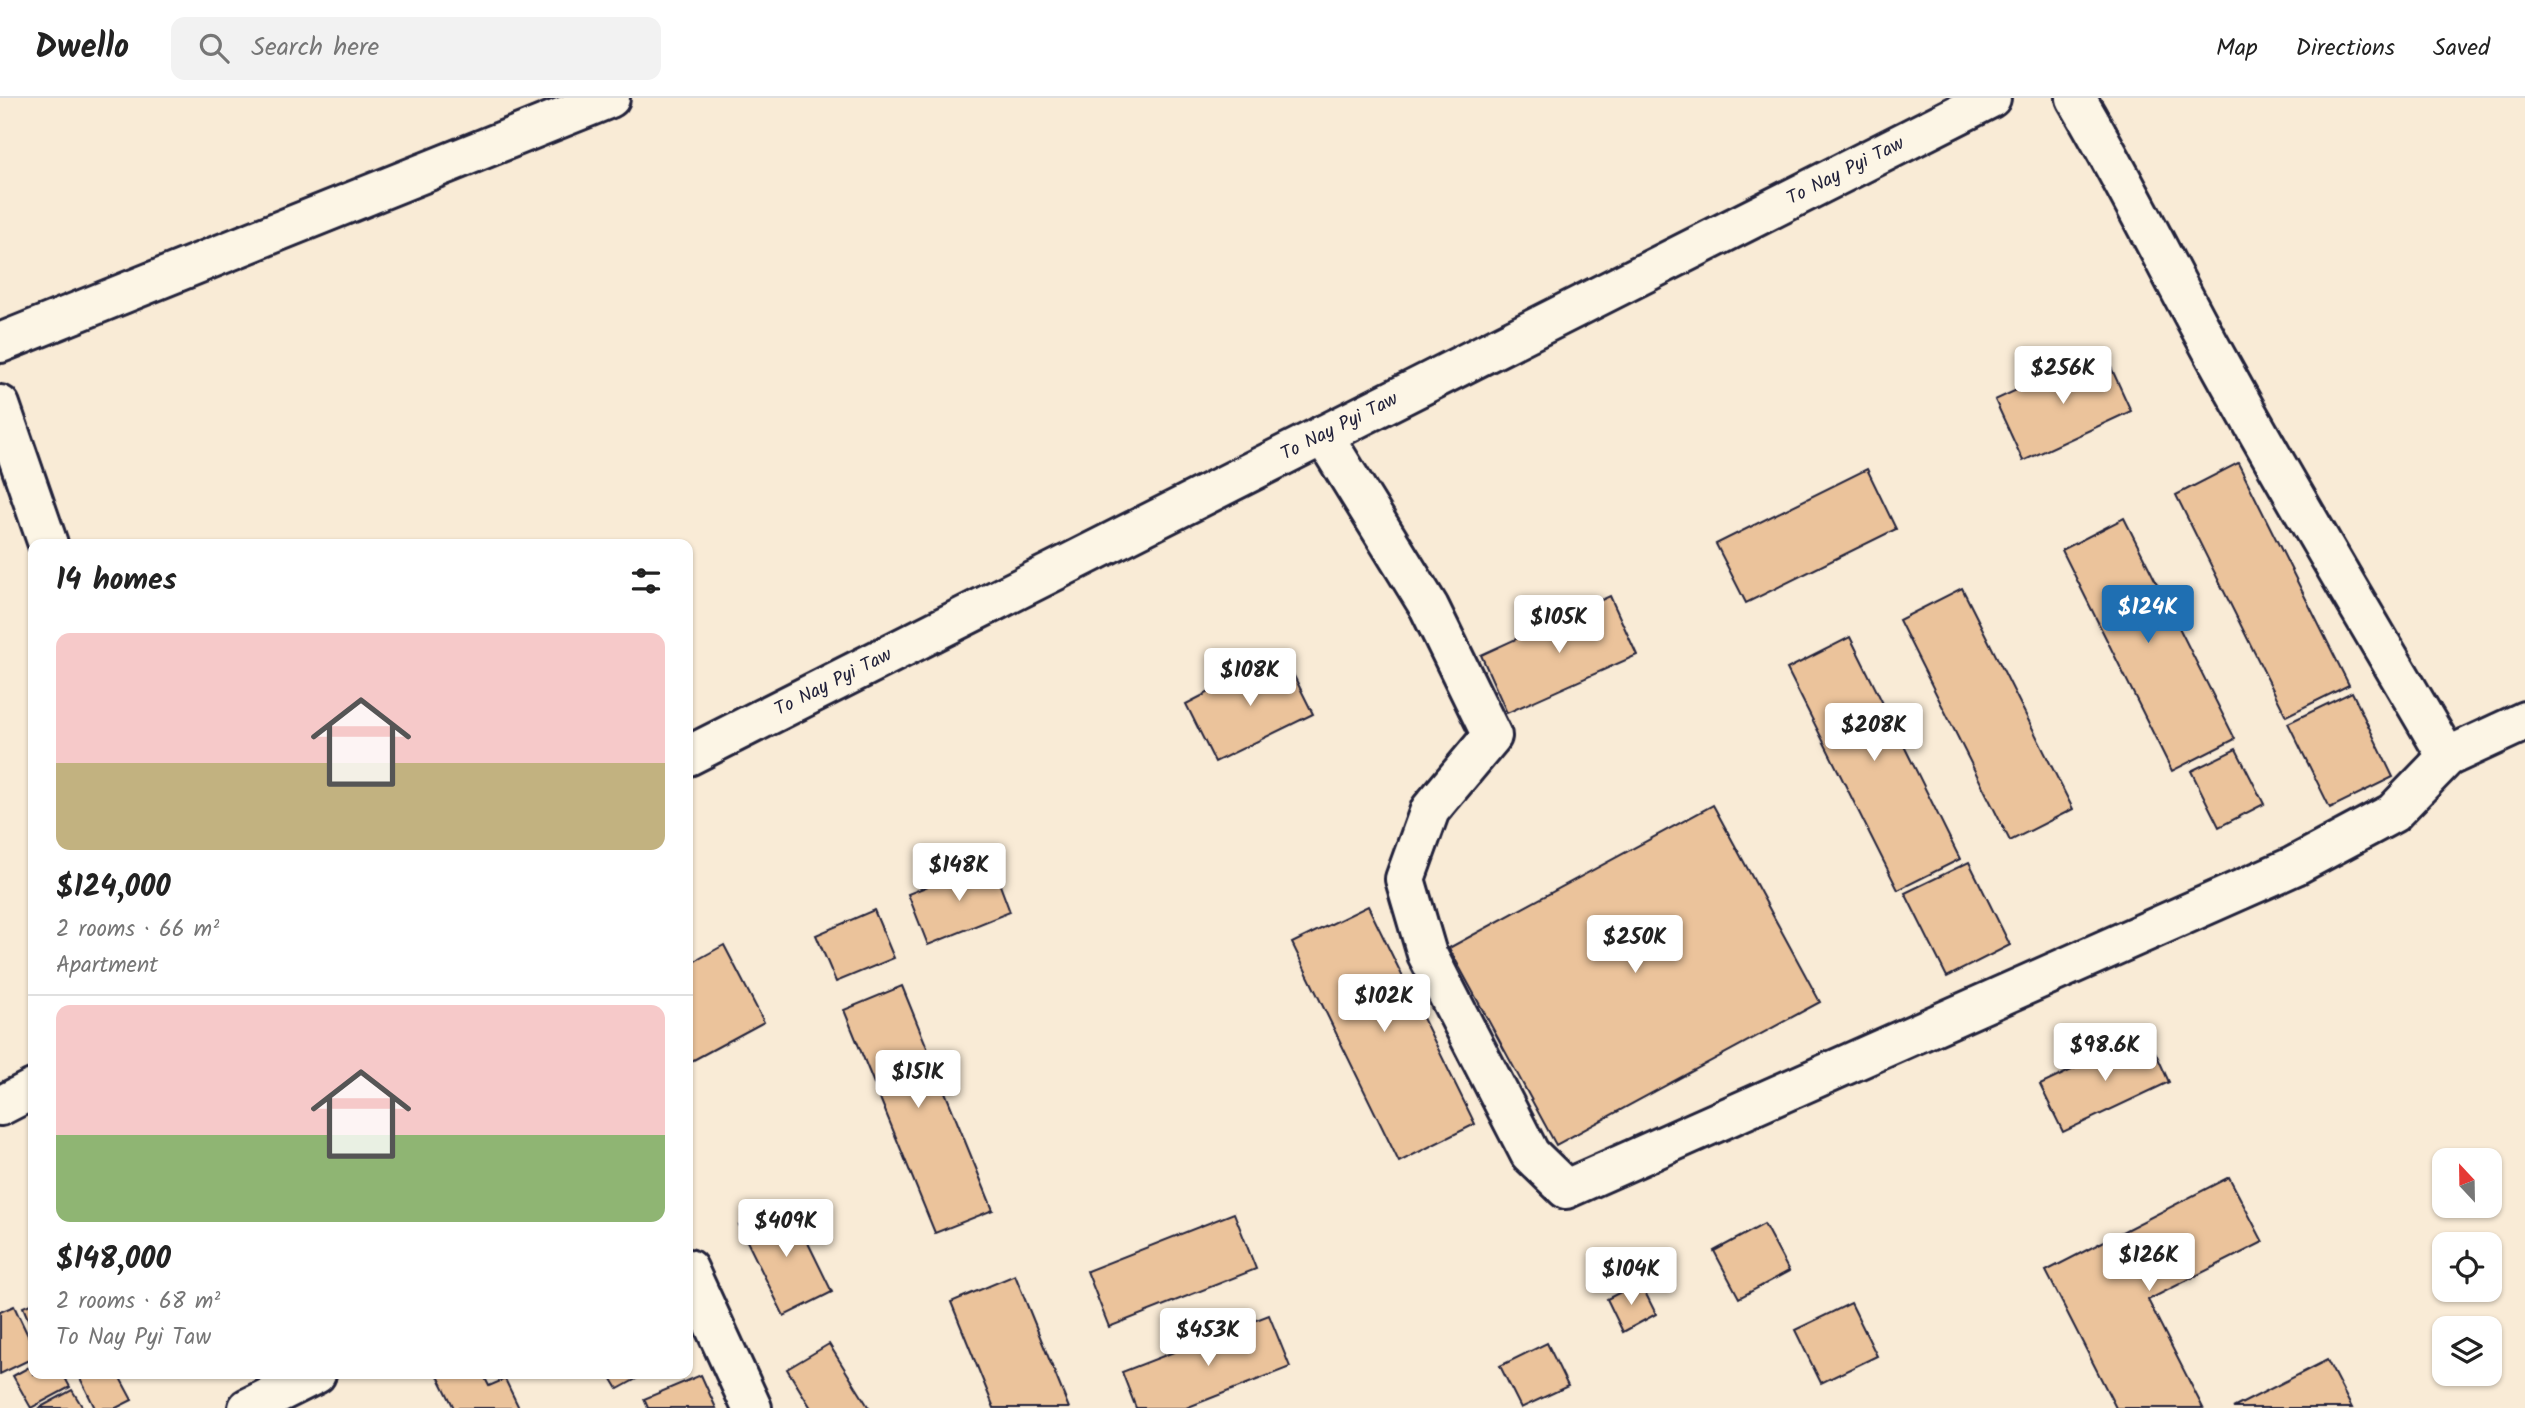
<!DOCTYPE html>
<html lang="en">
<head>
<meta charset="utf-8">
<style>
  body { margin:0; font-family:Kalam,sans-serif; background:#f2f2f2; color:#222; height:100vh; display:flex; flex-direction:column; font-size:26px; white-space:nowrap }
  * { box-sizing:border-box; margin:0 }
  p { font-size:23px; color:#767676 }
  .icon { flex:none; width:38px; height:38px; fill:none; stroke:currentColor; stroke-width:2; stroke-linecap:round; stroke-linejoin:round }
  .map { position:relative; flex:1; overflow:hidden }
  .side { position:absolute; left:28px; top:441px; width:665px; height:840px; display:flex; flex-direction:column; background:#fff; border-radius:14px; box-shadow:0 2px 5px #0004 }
  .side>* { flex:none }
  .needle { width:46px; rotate:338deg }
  .fabs { position:absolute; left:2432px; top:1050px; display:grid; gap:14px }
  .fabs a { display:grid; place-items:center; width:70px; height:70px; border-radius:14px; background:#fff; box-shadow:0 2px 5px #0004; font-size:35px }
  .price { position:absolute; translate:-50% -60px; padding:0 16px; border-radius:7px; background:#fff; color:#222; font-size:23px; line-height:46px; filter:drop-shadow(0 2px 4px #0008) }
  .price::after { content:''; position:absolute; left:50%; top:42px; width:21px; height:16px; margin-left:-10px; background:inherit; clip-path:polygon(0 0,100% 0,50% 100%) }
  .price.current { background:#1f6fb2; color:#fff }
  ul { padding:0; list-style:none }
  li { display:grid; align-content:center; gap:14px; height:371px; padding:0 28px }
  li+li { border-top:2px solid #e0e0e0 }
  li span { display:grid; place-items:center; height:217px; border-radius:14px; color:#555 }
  li>.icon { margin-inline-start:auto }
  span .icon { width:126px; height:126px; fill:#fffc; stroke-width:1 }
  li b { font-size:30px }
  h2 { display:flex; justify-content:space-between; align-items:center; height:84px; padding:0 28px; font-size:30px }
  header { display:flex; align-items:center; gap:42px; box-sizing:border-box; height:98px; padding:0 35px; background:#fff; border-bottom:2px solid #e0e0e0 }
  header strong { font-size:33px }
  nav { display:flex; gap:38px; margin-inline-start:auto; font-size:24px }
  .search { width:490px; height:63px; background:#f2f2f2; display:flex; align-items:center; gap:18px; box-sizing:border-box; padding:0 24px; border-radius:14px; color:#767676; font-size:26px }
  .map>svg:first-child { display:block }
  .building { fill:#ebc39b; stroke:#22223b; stroke-width:2 }
  .lines { fill:none; stroke-linecap:round; stroke-linejoin:round }
  .minor-casing { stroke:#22223b; stroke-width:44 }
  .major-casing { stroke:#22223b; stroke-width:44 }
  .minor { stroke:#fcf5e5; stroke-width:38 }
  .major { stroke:#fcf5e5; stroke-width:38 }
  .labels { text-anchor:middle; dominant-baseline:central; stroke-width:5; stroke-linejoin:round; paint-order:stroke }
  .street-label { font-size:19px; fill:#22223b; stroke:#fcf5e5 }
</style>
</head>
<body>
<header>
<strong>Dwello</strong>
<div class="search"><svg class="icon" aria-label="search" viewBox="0 0 24 24"><circle cx="10" cy="10" r="6"/><path d="M15 15l6 6"/></svg>Search here</div>
<nav><a>Map</a><a>Directions</a><a>Saved</a></nav>
</header>
<div class="map">
<svg width="2525" height="1310" viewBox="0 0 2525 1310">
  <rect width="100%" height="100%" fill="#f9ebd6"/>
  <filter id="ink" filterUnits="userSpaceOnUse"><feTurbulence type="fractalNoise" baseFrequency=".0143" numOctaves="2"/><feDisplacementMap in="SourceGraphic" scale="14" xChannelSelector="R" yChannelSelector="G"/><feConvolveMatrix kernelMatrix="1 2 1 2 8 2 1 2 1" color-interpolation-filters="sRGB"/></filter>
  <g filter="url(#ink)">
    <g class="building">
      <path d="M 2103,252 L 2131,313 L 2023,363 L 1995,302 Z"/>
      <path d="M 2238,365 L 2349,587 L 2286,618 L 2176,397 Z"/>
      <path d="M 1867,371 L 1896,431 L 1746,505 L 1716,446 Z"/>
      <path d="M 2124,420 L 2235,641 L 2172,673 L 2062,452 Z"/>
      <path d="M 1962,490 L 2073,711 L 2010,743 L 1899,522 Z"/>
      <path d="M 1610,498 L 1637,557 L 1507,615 L 1481,557 Z"/>
      <path d="M 1850,539 L 1960,761 L 1898,792 L 1787,571 Z"/>
      <path d="M 1283,556 L 1313,616 L 1215,664 L 1186,606 Z"/>
      <path d="M 2352,594 L 2393,679 L 2330,710 L 2288,625 Z"/>
      <path d="M 2236,651 L 2264,706 L 2219,729 L 2191,673 Z"/>
      <path d="M 1713,707 L 1820,904 L 1556,1047 L 1449,850 Z"/>
      <path d="M 991,763 L 1010,814 L 928,847 L 908,796 Z"/>
      <path d="M 1969,764 L 2010,847 L 1947,879 L 1905,795 Z"/>
      <path d="M 1368,808 L 1475,1026 L 1399,1064 L 1292,845 Z"/>
      <path d="M 874,812 L 894,860 L 836,884 L 816,837 Z"/>
      <path d="M 724,847 L 764,924 L 688,965 L 688,867 Z"/>
      <path d="M 902,888 L 993,1112 L 935,1135 L 844,912 Z"/>
      <path d="M 2147,936 L 2169,984 L 2063,1034 L 2040,987 Z"/>
      <path d="M 2229,1079 L 2263,1144 L 2148,1202 L 2203,1310 L 2116,1310 L 2046,1173 Z"/>
      <path d="M 788,1104 L 832,1194 L 784,1218 L 739,1127 Z"/>
      <path d="M 1234,1115 L 1256,1171 L 1109,1229 L 1087,1173 Z"/>
      <path d="M 1764,1126 L 1789,1173 L 1739,1200 L 1714,1153 Z"/>
      <path d="M 1015,1177 L 1069,1310 L 994,1310 L 951,1204 Z"/>
      <path d="M 1640,1184 L 1656,1216 L 1623,1234 L 1607,1201 Z"/>
      <path d="M 33,1205 L 33,1233 L 23,1209 Z"/>
      <path d="M 1851,1205 L 1877,1258 L 1821,1285 L 1795,1232 Z"/>
      <path d="M 14,1208 L 33,1248 L 33,1260 L 0,1276 L 0,1214 Z"/>
      <path d="M 1269,1217 L 1290,1269 L 1186,1310 L 1136,1310 L 1122,1274 Z"/>
      <path d="M 1547,1245 L 1568,1288 L 1521,1310 L 1500,1268 Z"/>
      <path d="M 829,1246 L 869,1310 L 811,1310 L 787,1271 Z"/>
      <path d="M 2327,1262 L 2352,1310 L 2233,1310 Z"/>
      <path d="M 33,1267 L 33,1276 L 63,1276 L 70,1289 L 31,1310 L 13,1278 Z"/>
      <path d="M 78,1276 L 118,1276 L 132,1302 L 116,1310 L 95,1310 Z"/>
      <path d="M 437,1276 L 483,1276 L 489,1288 L 505,1281 L 519,1310 L 454,1310 Z"/>
      <path d="M 609,1276 L 645,1276 L 618,1291 Z"/>
      <path d="M 701,1277 L 716,1310 L 648,1310 L 644,1301 Z"/>
      <path d="M 72,1292 L 83,1310 L 39,1310 Z"/>
    </g>
    <g class="lines">
      <g class="minor-casing">
        <g id="minor">
          <path d="M 2076,0 C 2128,88 2172,180 2222,270 C 2294,401 2372,530 2447,659"/>
          <path d="M 0,245 L 610,0"/>
          <path d="M 0,307 L 48,446"/>
          <path d="M 1323,337 L 1429,509 L 1492,638 L 1430,712 L 1405,781 L 1427,856 L 1530,1056 L 1566,1091 L 2294,768 L 2393,715 L 2447,659 L 2525,623"/>
          <path d="M 688,1171 L 752,1310"/>
          <path d="M 248,1310 L 316,1276"/>
        </g>
      </g>
      <g class="major-casing">
        <g id="major">
          <path id="s1" d="M 688,658 L 1991,0"/>
          <path d="M 0,1008 L 33,991"/>
        </g>
      </g>
      <use href="#minor" class="minor"/>
      <use href="#major" class="major"/>
    </g>
  </g>
  <g class="labels">
    <g class="street-label">
      <text stroke="none"><textPath href="#s1" startOffset="1297">To Nay Pyi Taw</textPath></text>
      <text stroke="none"><textPath href="#s1" startOffset="730">To Nay Pyi Taw</textPath></text>
      <text stroke="none"><textPath href="#s1" startOffset="163">To Nay Pyi Taw</textPath></text>
    </g>
  </g>
</svg>
<div class="fabs">
<a><svg class="needle" viewBox="-14 -14 28 28"><path d="M0-13l5 13h-10z" fill="#e53935"/><path d="M0 13l5-13h-10z" fill="#767676"/></svg></a>
<a><svg class="icon" aria-label="locate" viewBox="0 0 24 24"><circle cx="12" cy="12" r="6"/><path d="M12 2v4M12 18v4M2 12h4M18 12h4"/></svg></a>
<a><svg class="icon" aria-label="layers" viewBox="0 0 24 24"><path d="M12 4l9 5-9 5-9-5zM3 14l9 5 9-5"/></svg></a>
</div>
<b class="price" style="left:2063px;top:308px">$256K</b>
<b class="price current" style="left:2148px;top:547px">$124K</b>
<b class="price" style="left:1559px;top:557px">$105K</b>
<b class="price" style="left:1250px;top:610px">$108K</b>
<b class="price" style="left:1874px;top:665px">$208K</b>
<b class="price" style="left:959px;top:805px">$148K</b>
<b class="price" style="left:1635px;top:877px">$250K</b>
<b class="price" style="left:1384px;top:936px">$102K</b>
<b class="price" style="left:2105px;top:985px">$98.6K</b>
<b class="price" style="left:918px;top:1012px">$151K</b>
<b class="price" style="left:786px;top:1161px">$409K</b>
<b class="price" style="left:2149px;top:1195px">$126K</b>
<b class="price" style="left:1631px;top:1209px">$104K</b>
<b class="price" style="left:1208px;top:1270px">$453K</b>
<section class="side">
<h2>14 homes<svg class="icon" aria-label="filters" viewBox="0 0 24 24"><path d="M4 7h16M4 17h16"/><circle cx="9" cy="7" r="2"/><circle cx="15" cy="17" r="2"/></svg></h2>
<ul>
<li><span style="background:linear-gradient(#f6c9c9 60%,#c2b280 0)"><svg class="icon" aria-label="home" viewBox="0 0 24 24"><path d="M3 11l9-7 9 7M6 9v11h12V9"/></svg></span><div><b>$124,000</b><p>2 rooms · 66 m²</p><p>Apartment</p></div></li>
<li><span style="background:linear-gradient(#f6c9c9 60%,#8fb573 0)"><svg class="icon" aria-label="home" viewBox="0 0 24 24"><path d="M3 11l9-7 9 7M6 9v11h12V9"/></svg></span><div><b>$148,000</b><p>2 rooms · 68 m²</p><p>To Nay Pyi Taw</p></div></li>
</ul>
</section>
</div>
</body>
</html>
